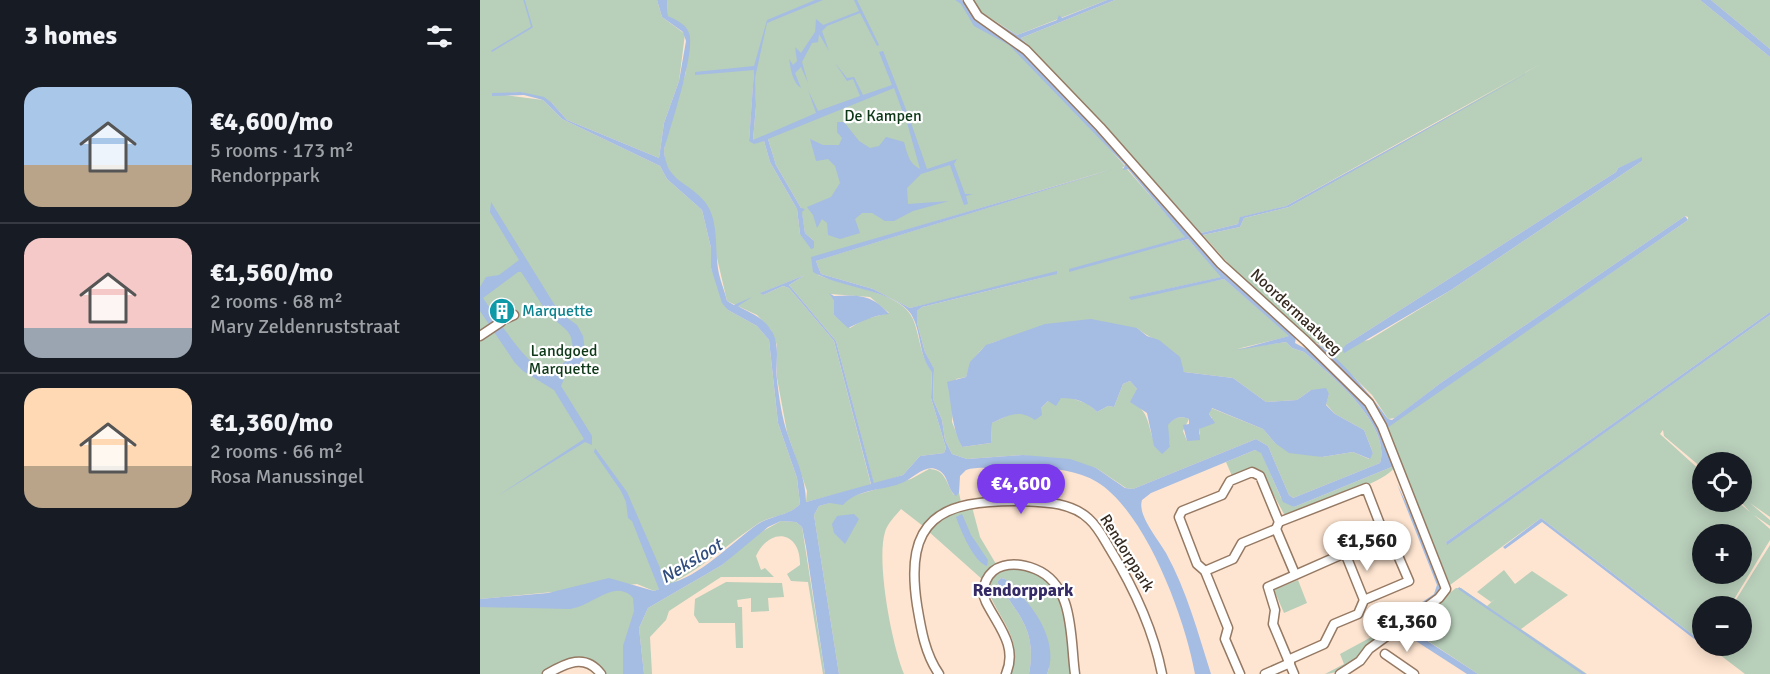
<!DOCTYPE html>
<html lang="en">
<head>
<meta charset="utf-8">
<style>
  body { margin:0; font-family:Signika,sans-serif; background:#20242c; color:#f1f3f6; height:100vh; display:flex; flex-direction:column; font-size:22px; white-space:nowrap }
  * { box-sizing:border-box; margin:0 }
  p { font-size:20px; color:#9ea1a6 }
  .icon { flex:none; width:33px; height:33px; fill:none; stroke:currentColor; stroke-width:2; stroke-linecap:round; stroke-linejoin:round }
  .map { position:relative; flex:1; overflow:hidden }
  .panel { display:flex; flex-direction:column; background:#171b24; width:480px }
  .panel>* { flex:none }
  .fabs { position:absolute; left:1212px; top:452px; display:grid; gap:12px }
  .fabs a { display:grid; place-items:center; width:60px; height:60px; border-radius:50%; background:#171b24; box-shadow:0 3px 15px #0003; font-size:30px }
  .price { position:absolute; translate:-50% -51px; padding:0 14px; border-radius:21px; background:#fff; color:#222; font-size:20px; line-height:39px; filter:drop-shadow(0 2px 3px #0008) }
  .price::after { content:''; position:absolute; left:50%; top:36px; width:18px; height:14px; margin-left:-9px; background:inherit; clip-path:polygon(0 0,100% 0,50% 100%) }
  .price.active { background:#7c3aed; color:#fff }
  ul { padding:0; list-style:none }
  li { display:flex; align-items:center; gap:18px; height:150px; padding:0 24px }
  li+li { border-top:2px solid #363941 }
  li span { display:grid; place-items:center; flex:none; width:168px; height:120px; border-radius:18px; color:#555 }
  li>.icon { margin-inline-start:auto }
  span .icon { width:72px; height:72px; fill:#fffc; stroke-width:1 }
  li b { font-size:26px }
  h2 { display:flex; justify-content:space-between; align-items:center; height:72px; padding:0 24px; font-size:26px }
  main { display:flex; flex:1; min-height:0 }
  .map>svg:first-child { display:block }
  .green { fill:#b8cfba; fill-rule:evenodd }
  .water { fill:#a5bce3; fill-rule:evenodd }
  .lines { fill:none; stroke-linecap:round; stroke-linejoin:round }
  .stream { stroke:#a5bce3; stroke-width:1.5 }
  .minor-casing { stroke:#957963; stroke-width:11 }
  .minor { stroke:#fff; stroke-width:8 }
  .labels { text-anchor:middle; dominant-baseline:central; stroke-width:4.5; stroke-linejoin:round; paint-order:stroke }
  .park-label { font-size:16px; fill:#0d3818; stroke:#fff }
  .culture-label { font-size:16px; fill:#0d838f; stroke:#fff; text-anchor:start }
  .street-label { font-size:16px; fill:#352a20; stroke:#fff }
  .water-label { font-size:18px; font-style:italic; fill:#2f4c7e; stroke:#fff }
  .neighbourhood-label { font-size:18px; font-weight:bold; fill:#342a65; stroke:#fff }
</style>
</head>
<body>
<main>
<section class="panel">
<h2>3 homes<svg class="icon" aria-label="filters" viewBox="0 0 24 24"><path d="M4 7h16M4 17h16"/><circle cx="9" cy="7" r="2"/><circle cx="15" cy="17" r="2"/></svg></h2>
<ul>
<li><span style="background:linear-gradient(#a9c7e8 65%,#b9a48a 0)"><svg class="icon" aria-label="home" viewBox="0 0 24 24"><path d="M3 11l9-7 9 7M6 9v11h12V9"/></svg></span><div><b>€4,600/mo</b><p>5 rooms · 173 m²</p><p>Rendorppark</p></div></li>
<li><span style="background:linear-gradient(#f6c9c9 75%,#9aa5b1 0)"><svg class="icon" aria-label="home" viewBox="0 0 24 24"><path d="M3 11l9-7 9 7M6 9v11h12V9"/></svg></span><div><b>€1,560/mo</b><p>2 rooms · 68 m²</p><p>Mary Zeldenruststraat</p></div></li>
<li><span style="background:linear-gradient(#ffd9b3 65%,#b9a48a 0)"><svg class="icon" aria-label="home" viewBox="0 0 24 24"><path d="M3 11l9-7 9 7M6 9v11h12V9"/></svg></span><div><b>€1,360/mo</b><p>2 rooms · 66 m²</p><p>Rosa Manussingel</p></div></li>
</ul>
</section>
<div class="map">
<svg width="1290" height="674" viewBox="0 0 1290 674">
  <rect width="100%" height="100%" fill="#fee5d1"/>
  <g class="green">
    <path d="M 0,0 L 177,0 L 182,17 L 205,34 L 199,81 L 184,123 L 179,158 L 87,120 L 72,103 L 41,92 L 16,94 L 63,100 L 82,119 L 180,166 L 187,179 L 222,210 L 231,248 L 231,268 L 248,310 L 277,326 L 289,340 L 298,423 L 317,478 L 320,504 C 309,516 293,515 279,523 C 244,546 215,576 174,591 L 157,584 L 0,599 Z"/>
    <path d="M 187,0 L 475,0 C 489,4 490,16 501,26 C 516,39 536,46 551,61 L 645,166 L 642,168 L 647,169 L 706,237 L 589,270 L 708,239 L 742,277 L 650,297 L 744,279 L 810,336 L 757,349 L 806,342 L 812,348 L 824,352 C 851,375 912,425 900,463 L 813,498 L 809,495 L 788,446 L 776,439 L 653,489 L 646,488 L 616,468 L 543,455 L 487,459 L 472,454 L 465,440 L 462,420 L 453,399 L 454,370 L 445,352 L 437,323 L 437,311 L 442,307 L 577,274 L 430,308 L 393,289 L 341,274 L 336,261 L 342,259 L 633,169 L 334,257 L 338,275 C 364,286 422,292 433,319 C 440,336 440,357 452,371 L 451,398 L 466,448 L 464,453 L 440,456 L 423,475 L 394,484 L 356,341 L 309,285 L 325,275 L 281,293 L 283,295 L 303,286 L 309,288 L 354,341 L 391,485 L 326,502 L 327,491 L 307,432 L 297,378 L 297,345 L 291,330 L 277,315 L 247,301 L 224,202 L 193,176 L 185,163 L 184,150 L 189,125 L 206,72 L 208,31 L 188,16 ZM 274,72 L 276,106 L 273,140 L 288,139 L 296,165 L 321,208 L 325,233 L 334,241 L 320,234 L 317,209 L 290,162 L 284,141 L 269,141 ZM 350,294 L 390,297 L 409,313 L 385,319 L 370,328 L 354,315 L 354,301 ZM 657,328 C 676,343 696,346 704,372 L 753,378 L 786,402 L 817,400 L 831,390 L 849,394 L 846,404 L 855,414 L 884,430 L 893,453 L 889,459 L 873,452 L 842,457 L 795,443 L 783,429 L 731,408 L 729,414 L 732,418 L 719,429 L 720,434 L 707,441 L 703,431 L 709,419 C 700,415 694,418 687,425 L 690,447 L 682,453 C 667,439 673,418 658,406 L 657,389 L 650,381 L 643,384 L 634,407 L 628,406 L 617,412 L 608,404 L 591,398 L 581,398 L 568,401 L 561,408 L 533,413 L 512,423 L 511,443 L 482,447 L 472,422 L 476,379 L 486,377 C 490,364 495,354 506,346 C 529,330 625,330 657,328 Z"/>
    <path d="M 491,0 L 627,0 L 537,35 L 499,11 Z"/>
    <path d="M 635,0 L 1220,0 L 1290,57 L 1290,312 L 966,542 L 967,544 L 1290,315 L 1290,517 L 1270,503 L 1290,520 L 1290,526 L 1274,515 L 1290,529 L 1290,540 L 1250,606 L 1222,606 L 1222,642 L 1061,518 L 970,585 L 907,427 L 1208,220 L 1208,217 L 1205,216 L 962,382 L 915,418 L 908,419 L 892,395 L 841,345 L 834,342 L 763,280 L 723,235 L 760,227 L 764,218 L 809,207 L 1062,63 L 806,206 L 761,217 L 758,224 L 721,233 L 654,158 L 541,38 ZM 1162,158 L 1162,161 L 971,290 L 889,340 L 867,344 L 1136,172 L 1138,168 ZM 1183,430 L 1184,436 L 1222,468 L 1222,462 L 1262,462 L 1260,501 L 1270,512 L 1257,501 L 1222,501 L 1222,472 L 1180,434 ZM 1222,534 L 1262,534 L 1262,573 L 1222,573 Z"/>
    <path d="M 1231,0 L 1290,0 L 1290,49 Z"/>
    <path d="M 775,450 L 781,452 L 801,498 L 814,507 L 914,466 L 914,468 C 904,483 831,507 811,515 L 804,514 L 780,470 L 774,468 L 752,476 L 746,462 Z"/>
    <path d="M 449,469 C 466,469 466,484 474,495 L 479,493 L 481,502 L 452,516 L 443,526 L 421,509 C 415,516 407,524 405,532 C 396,562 412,645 424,674 L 359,674 L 334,515 L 339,506 L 431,479 Z"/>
    <path d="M 492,507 L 500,537 L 516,564 L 503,580 L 448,531 L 460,518 Z"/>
    <path d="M 301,521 L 316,522 L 322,527 L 345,674 L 343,674 L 328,582 L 311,581 L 307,574 L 320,565 C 321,531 290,526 276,556 L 281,570 L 285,568 L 294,577 L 241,577 L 189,611 L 186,620 L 170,637 L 172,674 L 164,674 L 159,628 L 168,608 L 242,565 L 274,536 Z"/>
    <path d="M 1290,545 L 1290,674 L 1265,674 L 1227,645 L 1262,645 L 1262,606 L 1252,606 Z"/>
    <path d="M 544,567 L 573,584 L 582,603 L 592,674 L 567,674 L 569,668 L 546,600 L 525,579 L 521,578 L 517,582 C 539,616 557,630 549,674 L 529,674 C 531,665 535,656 534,647 C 529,612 473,573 544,567 Z"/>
    <path d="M 1024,570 L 1035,584 L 1052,571 L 1088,595 L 1041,629 L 1107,674 L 998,674 L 930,629 L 925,634 L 920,631 L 976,588 L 981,588 L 1007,606 L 1015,599 L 1011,602 L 997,592 Z"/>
    <path d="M 818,580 L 827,603 L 804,613 L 794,590 Z"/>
    <path d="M 246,582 L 302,583 L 304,597 L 288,598 L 289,611 L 271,612 L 271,598 L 257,600 L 258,607 L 262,607 L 263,648 L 256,648 L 255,623 L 219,623 L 214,615 L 215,599 Z"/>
    <path d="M 127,584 L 165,598 L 158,619 L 154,674 L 124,674 L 110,661 L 63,674 L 0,674 L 0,603 L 89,600 Z"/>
    <path d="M 917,617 L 925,620 C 905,636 870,674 845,674 L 864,664 L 860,654 L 895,635 L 892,627 Z"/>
  </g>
  <g class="water">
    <path d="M 177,0 L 187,0 L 188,16 C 196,20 206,24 209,33 C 216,51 190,128 184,150 C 186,182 208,181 225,202 C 240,221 234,252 239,274 C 241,283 245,292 247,301 L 254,305 L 272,297 L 258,306 C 270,313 283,317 291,330 C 301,345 295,363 297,380 C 299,397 302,419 308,435 C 315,457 326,478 326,502 L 391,484 L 354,341 L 309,288 L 303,286 L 283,295 L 280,293 L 325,275 L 309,285 L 356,341 L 394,483 L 423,475 L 440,456 L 464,453 L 466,448 L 451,398 L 452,372 C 438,355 442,332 431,314 C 414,289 359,288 333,272 L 331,257 L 634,169 L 336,261 L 341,274 L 393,289 L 430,308 L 577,271 L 577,274 L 442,307 L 437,311 L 437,323 L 445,352 L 454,369 L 453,399 L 462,420 L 465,440 L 472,454 L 487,459 L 543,455 L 590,459 L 616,468 L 645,488 L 653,489 L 776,439 L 788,446 L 809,495 L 813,498 L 900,463 C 912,425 851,375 824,352 L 812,348 L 806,342 L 757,350 L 809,336 L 744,279 L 651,300 L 649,297 L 741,277 L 708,239 L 589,272 L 589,269 L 705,237 L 648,169 L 643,170 L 645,165 L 529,45 L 494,26 L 481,4 L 475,0 L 482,0 L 499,23 L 523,35 L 536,45 L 605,115 L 743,271 L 816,337 L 815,343 L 832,352 L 884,404 L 892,413 L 914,466 L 814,507 L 803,502 L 781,453 L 775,450 L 671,493 L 662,500 C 657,515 678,539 686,553 C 707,591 718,633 731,674 L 715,674 C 705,618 666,512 617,482 C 594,468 557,466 532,468 C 518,469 498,466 486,470 L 480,476 L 479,493 L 476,496 C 467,490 469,475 458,470 C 446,463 433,478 424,482 C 404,491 378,488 363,505 L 350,503 L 339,506 L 334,515 L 359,674 L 345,674 L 326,547 L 322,527 L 316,522 L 301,521 L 288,527 L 242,565 L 168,608 L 159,628 L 164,674 L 143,674 L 143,646 L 154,611 L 153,598 C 135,578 113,606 90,609 L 0,607 L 0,599 L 68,593 L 129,578 L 174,591 L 179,589 L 152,521 L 148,518 L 146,502 L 141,491 L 114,452 L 115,448 L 147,492 L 187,584 C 219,578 252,542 278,524 C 292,515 309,516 320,504 L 317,478 L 298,423 L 289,340 L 277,326 L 248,310 L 242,303 L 231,268 L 231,248 L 222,210 L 187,179 L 180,166 L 82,119 L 63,100 L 44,95 L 12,96 L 12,93 L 41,92 L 64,97 L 72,103 L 87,120 L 179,158 L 184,123 L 199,81 L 206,41 L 203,32 L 182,17 Z"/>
    <path d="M 335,0 L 343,0 L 287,23 L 275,78 L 276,106 L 273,140 L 336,113 L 328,90 L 338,111 L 380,96 L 373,79 L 367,81 L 355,63 L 367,78 L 374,77 L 383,95 L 412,85 L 399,52 L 403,51 L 427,112 L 423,113 L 414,88 L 288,139 L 296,165 L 321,208 L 325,209 L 322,212 L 325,233 L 334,241 L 334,248 L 331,249 L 320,234 L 317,209 L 290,162 L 284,141 L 274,144 L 269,141 L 274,70 L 215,75 L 215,72 L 274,66 L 287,20 Z"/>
    <path d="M 374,0 L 377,0 L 399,45 L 397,46 L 380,13 L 347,26 L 342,31 L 349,51 L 339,34 L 338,42 L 332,43 L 322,62 L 328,83 L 321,67 L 315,73 L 321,88 C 312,82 311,69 309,59 L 313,65 L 317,61 L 315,47 L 321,53 L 335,32 L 336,19 L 343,25 L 379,11 Z"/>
    <path d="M 627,0 L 635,0 L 541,38 L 721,233 L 758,224 L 760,217 L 806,206 L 1062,65 L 809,207 L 764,218 L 760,227 L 723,235 L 722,239 L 545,45 L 509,18 L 537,35 L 577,20 L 579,15 L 582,18 Z"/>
    <path d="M 1220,0 L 1231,0 L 1290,49 L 1290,57 Z"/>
    <path d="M 426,119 L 430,120 L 447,169 L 477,159 L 474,164 L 485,194 L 493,194 L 486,196 L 488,204 L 484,205 L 470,165 L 441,174 L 427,188 L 428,204 L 469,201 L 433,211 L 414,221 L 405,221 L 392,213 L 382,213 L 375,219 L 380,233 L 360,239 L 348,235 L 347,223 L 342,219 L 337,228 L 333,215 L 327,207 L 351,197 L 360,183 L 355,166 L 348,159 L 336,161 L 330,139 L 343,145 L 359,145 L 362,138 L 357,132 L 357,122 L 364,122 L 379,141 L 390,148 L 399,146 L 406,137 L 424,142 C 427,153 429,164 440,169 Z"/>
    <path d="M 1162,157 L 1162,161 L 971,290 L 864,353 L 862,349 L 867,344 L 1136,172 L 1138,168 Z"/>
    <path d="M 11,202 L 79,312 L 97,325 L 103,336 L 105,350 L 102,365 L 85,377 L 81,386 L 112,436 L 112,445 L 105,442 L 19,495 L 104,439 L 74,390 L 43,371 L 35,363 L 0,311 L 0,287 L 6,277 L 19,275 L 39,260 L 10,212 ZM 38,272 L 41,272 C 52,287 62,309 76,321 C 83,327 91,332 92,342 C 96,361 74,373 58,366 C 43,360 13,312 3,298 Z"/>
    <path d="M 1205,216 L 1208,220 L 907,428 L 874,384 L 833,343 C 848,342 898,404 908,419 L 912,420 L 962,382 Z"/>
    <path d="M 349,293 L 354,296 C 377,295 392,294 409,314 C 393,315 381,322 368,328 L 354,315 L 354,301 Z"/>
    <path d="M 1290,312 L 1290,315 L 967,545 L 966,542 Z"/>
    <path d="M 611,319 L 657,328 L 667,336 L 679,340 L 700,357 L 704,372 L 753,378 L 786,402 L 817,400 L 831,390 L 846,388 L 849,394 L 846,405 L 855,414 L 884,430 L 893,453 L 890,459 L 873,452 L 842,457 L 809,453 L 795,443 L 783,429 L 732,408 L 729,414 L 735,423 L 719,429 L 720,440 L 707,441 L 703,425 L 709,424 L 709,419 C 700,415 694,418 688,425 L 690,447 L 682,454 L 674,446 L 667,413 L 650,402 L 657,389 L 650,381 L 643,384 L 634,407 L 628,406 L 617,412 C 607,402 596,398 581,398 L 576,406 L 568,401 L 561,408 L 562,415 L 555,420 C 539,409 529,415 512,423 L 511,443 L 482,447 C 471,427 472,404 467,382 L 486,377 L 490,362 L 506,345 L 565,324 Z"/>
    <path d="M 917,484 L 947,546 L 961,587 L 954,597 L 924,619 L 922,616 L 954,594 L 957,585 Z"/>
    <path d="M 374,514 L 379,519 L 365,544 L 354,533 L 352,524 L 357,516 Z"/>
    <path d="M 482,514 L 491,535 L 508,560 L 507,566 C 494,562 481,531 476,517 Z"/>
    <path d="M 1061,518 L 1222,642 L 1222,645 L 1062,522 L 1025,549 L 1023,547 Z"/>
    <path d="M 521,578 L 525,579 C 549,600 581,639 567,674 L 549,674 C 557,630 539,616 517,582 Z"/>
    <path d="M 979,587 L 1106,674 L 1102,674 L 978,589 Z"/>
    <path d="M 929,629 L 998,674 L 987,674 L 925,634 Z"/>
  </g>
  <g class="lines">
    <path class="stream" d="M 12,51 L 52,27 L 44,0"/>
    <g class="minor-casing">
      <g id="minor">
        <path d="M 488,0 L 498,16 L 546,50 L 620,127 L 741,264 L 826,341 L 889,403 L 902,426 L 966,589 L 959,598 L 889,649 L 880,661 L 860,674"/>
        <path d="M 25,319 L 34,315"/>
        <path d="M 0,336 L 21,322"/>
        <path d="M 796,529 L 815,574"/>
        <path d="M 865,553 L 884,600"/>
        <path d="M 725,571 L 753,559 L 762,543 L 796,529 L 799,522"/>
        <path d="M 905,654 L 934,674"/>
        <path d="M 67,674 C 86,663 105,653 121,674"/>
        <path d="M 459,674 C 445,654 441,629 437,605 C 424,519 460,500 540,501 C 564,502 591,502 609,519 C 618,527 624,539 630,549 C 654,588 673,628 682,674"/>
        <path d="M 526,674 C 538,646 518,626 506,602 C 499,588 508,570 523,566 C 533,563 545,565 555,569 C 595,585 590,638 595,674"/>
        <path d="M 760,674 L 745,639 L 748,628 L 725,571 L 717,564 L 699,517 L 702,511 L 742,495 L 750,481 L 772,472 L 780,476 L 799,522 L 886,488 L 903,532 L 910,537 L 929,581 L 884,600 L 878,614 L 854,624 L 844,644 L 808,660"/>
        <path d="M 785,674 L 810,663"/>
        <path d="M 814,674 L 793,624 L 795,610 L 788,587 L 865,553 L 869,547 L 903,532"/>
      </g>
    </g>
    <use href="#minor" class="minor"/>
  </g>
  <defs>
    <g id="building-disc" transform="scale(1.35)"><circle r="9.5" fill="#0f9aa8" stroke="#fff"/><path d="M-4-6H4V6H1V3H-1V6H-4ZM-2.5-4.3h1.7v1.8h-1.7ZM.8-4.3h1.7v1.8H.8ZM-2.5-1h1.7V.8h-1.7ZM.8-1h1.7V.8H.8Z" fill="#fff"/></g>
  </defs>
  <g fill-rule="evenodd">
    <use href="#building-disc" x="22" y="311"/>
  </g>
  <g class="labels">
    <g class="park-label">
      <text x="403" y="116">De Kampen</text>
      <text x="84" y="351">Landgoed<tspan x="84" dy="18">Marquette</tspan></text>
    </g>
    <g class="culture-label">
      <text x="42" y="311">Marquette</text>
    </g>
    <g class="street-label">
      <text transform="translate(816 312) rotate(43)">Noordermaatweg</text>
      <text transform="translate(647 553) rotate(58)">Rendorppark</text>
    </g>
    <g class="water-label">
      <text transform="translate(211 561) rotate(-31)">Neksloot</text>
    </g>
    <g class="neighbourhood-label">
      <text x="543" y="590">Rendorppark</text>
    </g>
  </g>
</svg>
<div class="fabs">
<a><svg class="icon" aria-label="locate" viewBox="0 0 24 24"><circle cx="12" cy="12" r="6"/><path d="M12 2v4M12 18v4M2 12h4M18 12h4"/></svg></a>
<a>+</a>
<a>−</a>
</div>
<b class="price active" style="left:541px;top:515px">€4,600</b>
<b class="price" style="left:887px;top:572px">€1,560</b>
<b class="price" style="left:927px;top:653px">€1,360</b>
</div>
</main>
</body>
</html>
